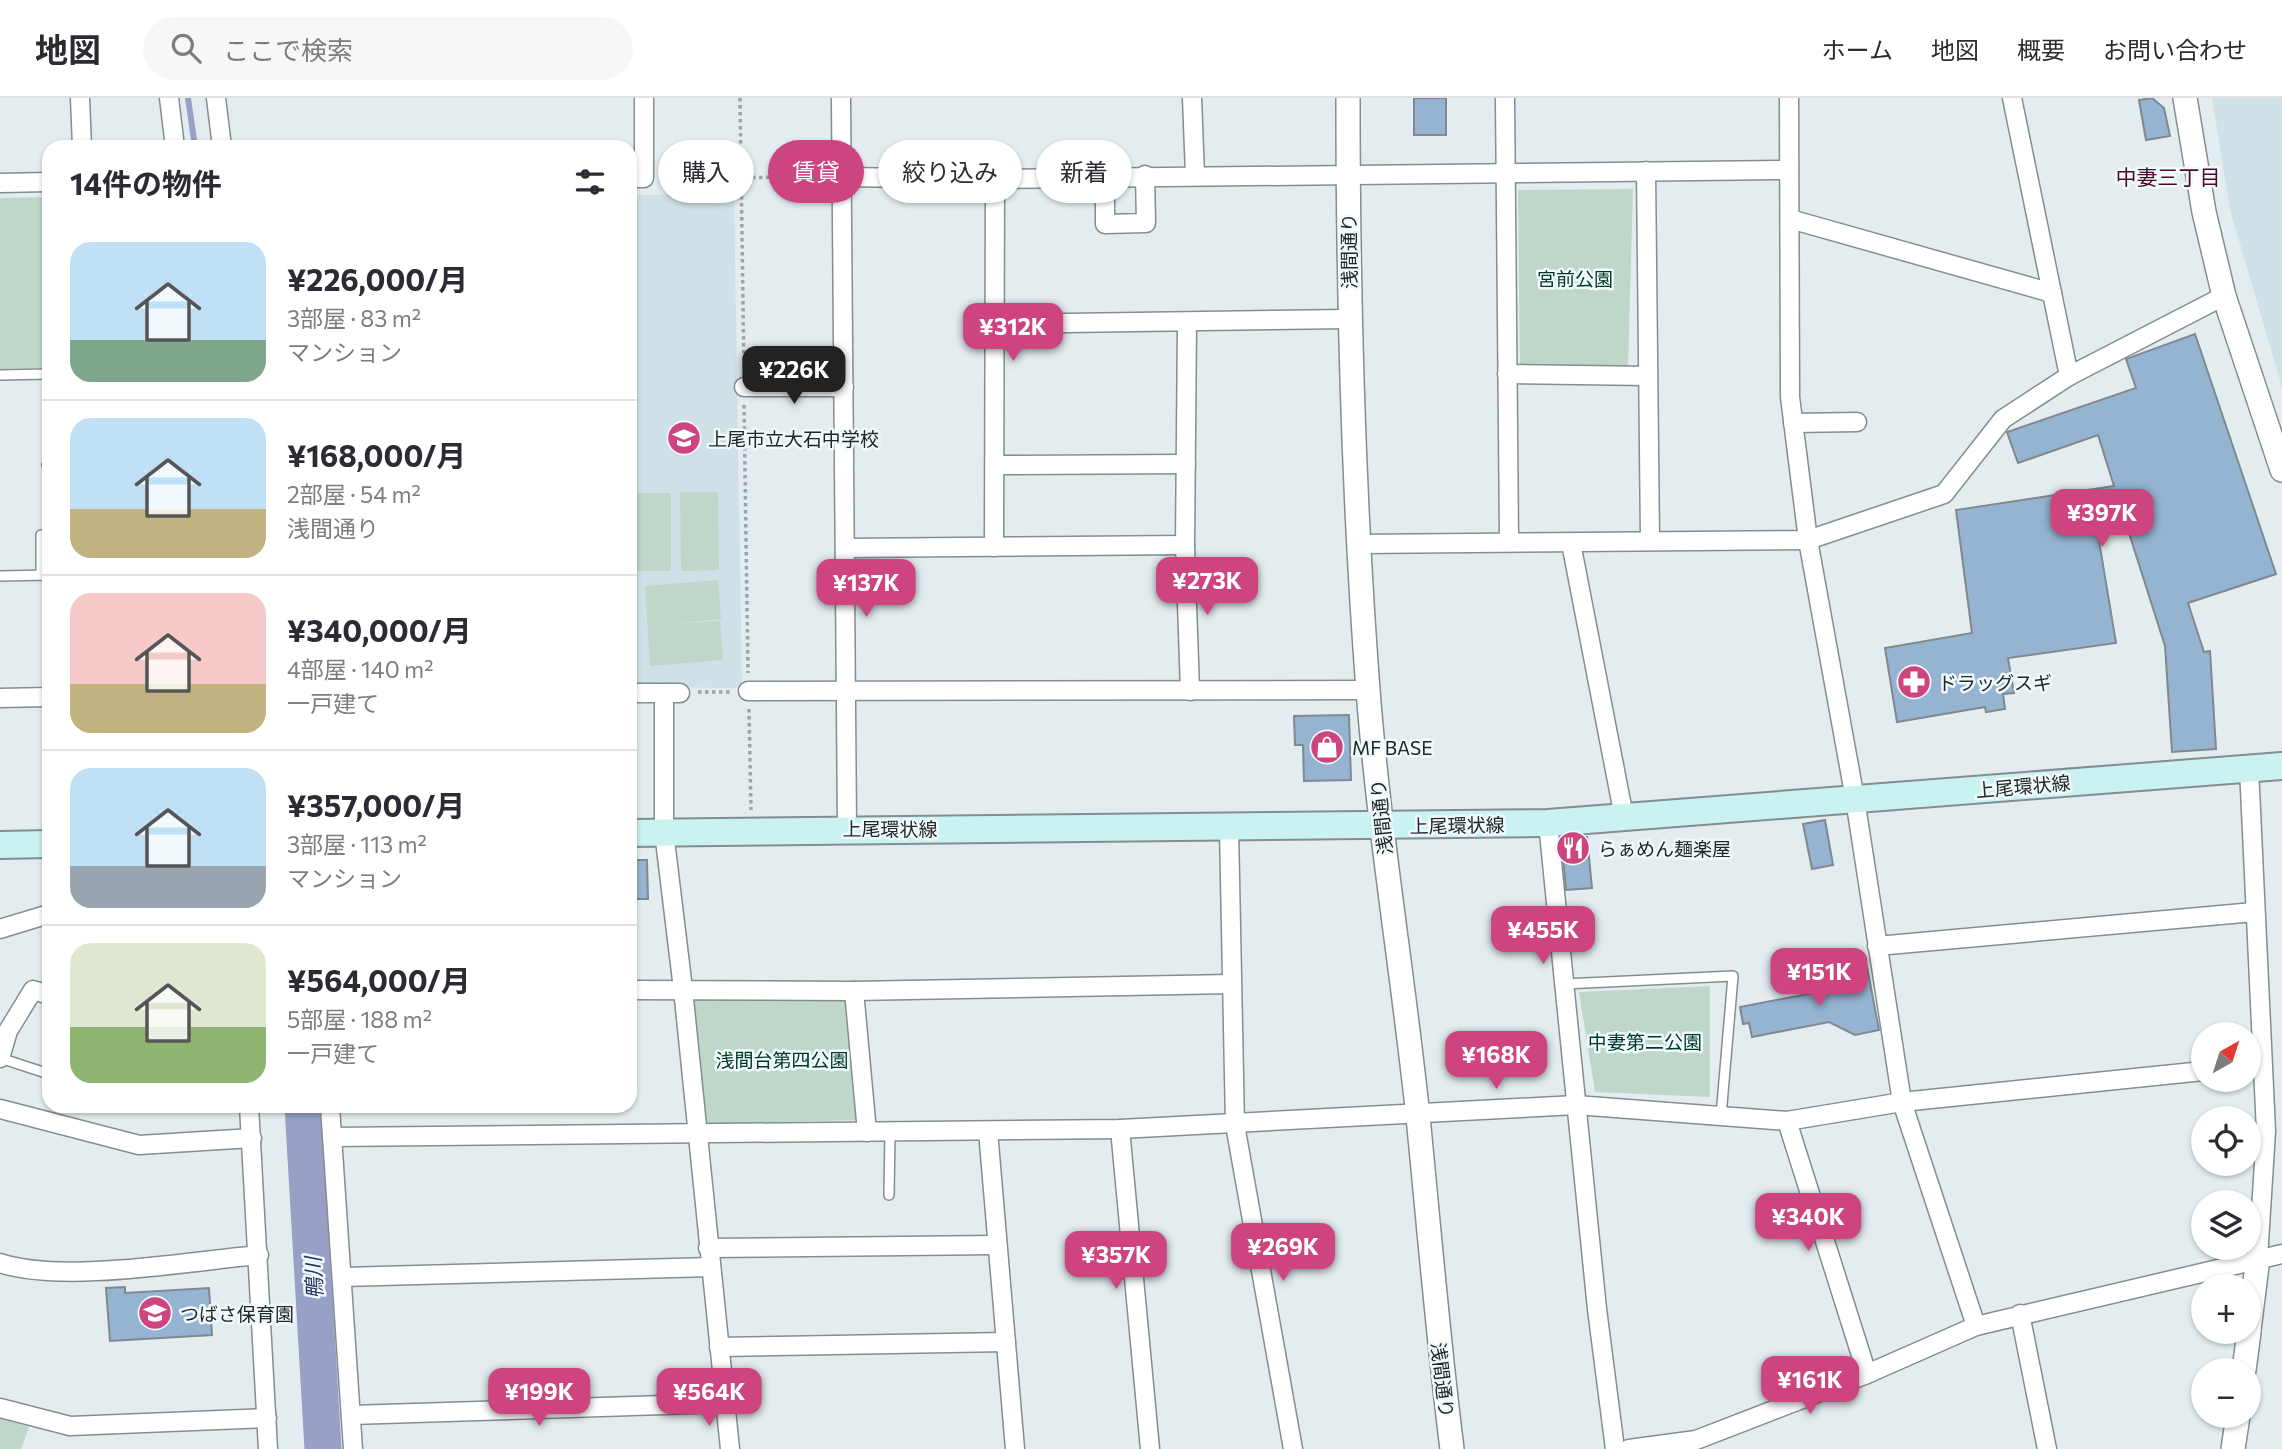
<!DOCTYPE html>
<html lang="ja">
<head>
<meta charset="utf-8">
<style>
  body { margin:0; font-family:Commissioner,"Noto Sans JP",sans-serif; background:#f7f7f7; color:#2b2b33; height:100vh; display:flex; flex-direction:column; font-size:26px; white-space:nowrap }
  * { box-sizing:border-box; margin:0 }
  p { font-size:23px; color:#7c7c81 }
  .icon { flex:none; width:38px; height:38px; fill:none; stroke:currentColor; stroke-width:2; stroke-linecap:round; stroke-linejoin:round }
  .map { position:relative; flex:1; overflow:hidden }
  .sheet { position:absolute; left:42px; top:42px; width:595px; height:973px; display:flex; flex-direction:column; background:#fff; border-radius:21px; box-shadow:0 2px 5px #0004 }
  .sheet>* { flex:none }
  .guide { position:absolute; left:658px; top:42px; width:665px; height:63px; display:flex; gap:14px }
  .needle { width:46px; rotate:39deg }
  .buttons { position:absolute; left:2191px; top:924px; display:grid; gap:14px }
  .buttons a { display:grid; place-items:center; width:70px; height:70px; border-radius:50%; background:#fff; box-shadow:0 2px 5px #0004; font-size:35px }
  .price { position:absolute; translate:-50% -60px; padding:0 16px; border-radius:14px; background:#ce447e; color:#fff; font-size:23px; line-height:46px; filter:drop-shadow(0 2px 4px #0008) }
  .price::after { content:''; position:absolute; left:50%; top:42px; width:21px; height:16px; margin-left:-10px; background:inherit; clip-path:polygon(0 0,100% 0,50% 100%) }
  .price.current { background:#222; color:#fff }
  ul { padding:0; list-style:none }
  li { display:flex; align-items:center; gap:21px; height:175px; padding:0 28px }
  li+li { border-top:2px solid #e1e1e2 }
  li span { display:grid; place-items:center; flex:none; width:196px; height:140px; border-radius:21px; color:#555 }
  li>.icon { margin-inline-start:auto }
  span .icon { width:84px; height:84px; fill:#fffc; stroke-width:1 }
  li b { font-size:30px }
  h2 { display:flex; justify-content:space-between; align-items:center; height:84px; padding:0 28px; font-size:30px }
  .pill { padding:0 24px; border-radius:32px; background:#fff; box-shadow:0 2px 5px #0004; font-size:24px; line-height:63px }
  .pill.current { background:#ce447e; color:#fff }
  header { display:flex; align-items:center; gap:42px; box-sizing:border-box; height:98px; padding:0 35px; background:#fff; border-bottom:2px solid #e1e1e2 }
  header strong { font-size:33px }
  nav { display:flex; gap:38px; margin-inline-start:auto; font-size:24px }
  .search { width:490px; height:63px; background:#f7f7f7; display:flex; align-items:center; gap:18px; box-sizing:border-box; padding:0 24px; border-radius:38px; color:#7c7c81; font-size:26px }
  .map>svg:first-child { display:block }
  .built { fill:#cfe1e7 }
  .green { fill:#bed7c9 }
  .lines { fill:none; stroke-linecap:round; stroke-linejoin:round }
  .stream { stroke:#98a0c5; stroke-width:6 }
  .river { stroke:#98a0c5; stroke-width:37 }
  .building { fill:#95b4d1; stroke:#82888e; stroke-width:2 }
  .service-casing { stroke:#848d90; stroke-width:12 }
  .minor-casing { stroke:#848d90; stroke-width:21 }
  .tertiary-casing { stroke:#848d90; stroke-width:26 }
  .secondary-casing { stroke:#848d90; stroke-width:30 }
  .path { stroke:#9ca4a6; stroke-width:3.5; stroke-dasharray:3.5 3.5; stroke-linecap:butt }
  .service { stroke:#fff; stroke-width:9 }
  .minor { stroke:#fff; stroke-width:18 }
  .tertiary { stroke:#fff; stroke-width:23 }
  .secondary { stroke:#c9f2f1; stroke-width:26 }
  .labels { text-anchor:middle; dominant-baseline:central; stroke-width:5; stroke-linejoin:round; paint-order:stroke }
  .street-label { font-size:19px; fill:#222627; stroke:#f0fafd }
  .park-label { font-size:19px; fill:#003823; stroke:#f0fafd }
  .poi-label { font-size:19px; fill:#222627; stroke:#f0fafd; text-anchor:start }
  .neighbourhood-label { font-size:21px; fill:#4c0a29; stroke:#f0fafd }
  .water-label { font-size:21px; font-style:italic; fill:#2a3161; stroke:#f0fafd }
</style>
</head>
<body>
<header>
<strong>地図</strong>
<div class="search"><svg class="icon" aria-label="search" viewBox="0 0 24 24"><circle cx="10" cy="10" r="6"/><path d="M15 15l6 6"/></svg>ここで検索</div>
<nav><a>ホーム</a><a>地図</a><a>概要</a><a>お問い合わせ</a></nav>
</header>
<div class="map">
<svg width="2282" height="1351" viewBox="0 0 2282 1351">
  <rect width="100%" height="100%" fill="#e3edf0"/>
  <g class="built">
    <path d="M 2212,0 L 2282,0 L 2282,289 L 2230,112 Z"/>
    <path d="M 734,96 L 742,584 L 737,590 L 630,589 L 630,97 Z"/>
  </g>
  <g class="green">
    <path d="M 1633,91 L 1628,270 L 1520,268 L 1518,92 Z"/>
    <path d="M 49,99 L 49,270 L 0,271 L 0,100 Z"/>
    <path d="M 680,394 L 718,394 L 719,472 L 681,473 Z"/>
    <path d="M 633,395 L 671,395 L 671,473 L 634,473 Z"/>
    <path d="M 718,482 L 721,521 L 672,526 L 720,523 L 723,562 L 650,568 L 645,488 Z"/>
    <path d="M 1710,888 L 1710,999 L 1595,994 L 1579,894 Z"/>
    <path d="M 849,897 L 861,1022 L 703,1026 L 692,899 Z"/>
    <path d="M 0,1319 L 29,1329 L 21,1351 L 0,1351 Z"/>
  </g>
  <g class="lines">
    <path class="stream" d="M 188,0 L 195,49"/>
    <path class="river" d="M 303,1008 L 323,1351"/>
  </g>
  <g class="building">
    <rect x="1414" y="0" width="32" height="37"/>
    <path d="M 2152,0 L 2164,10 L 2170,38 L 2146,42 L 2139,2 Z"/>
    <path d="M 2195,236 L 2276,476 L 2188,505 L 2204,554 L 2210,553 L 2216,651 L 2172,654 L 2165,548 L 2128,432 L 2098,437 L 2116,545 L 2008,560 L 2014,595 L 2003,596 L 2005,611 L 1986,614 L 1985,609 L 1897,624 L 1885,550 L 1972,535 L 1956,412 L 2114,388 L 2098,337 L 2018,365 L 2007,334 L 2136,290 L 2126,261 Z"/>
    <path d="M 1349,617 L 1351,682 L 1304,683 L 1303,647 L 1295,647 L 1294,618 Z"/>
    <path d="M 1825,722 L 1833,767 L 1812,771 L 1803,726 Z"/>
    <path d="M 1587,739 L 1592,790 L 1566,792 L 1561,740 Z"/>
    <path d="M 630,762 L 647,762 L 648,801 L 630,801 Z"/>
    <path d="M 1867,869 L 1879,932 L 1855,937 L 1829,924 L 1752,939 L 1749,925 L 1743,926 L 1740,909 L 1834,891 L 1832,882 L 1842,880 L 1841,874 Z"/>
    <path d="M 125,1189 L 125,1195 L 209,1190 L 212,1237 L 110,1243 L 106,1190 Z"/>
  </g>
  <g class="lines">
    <g class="service-casing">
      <g id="service">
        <path d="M 0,277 L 49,276"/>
        <path d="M 47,367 L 49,367"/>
        <path d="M 41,437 L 41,477"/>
        <path d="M 0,478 L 49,477"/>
        <path d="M 1564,886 L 1733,878 L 1721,1018"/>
        <path d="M 0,960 L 49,976"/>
        <path d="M 889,1097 L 890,1034"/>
      </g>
    </g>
    <g class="minor-casing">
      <g id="minor">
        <path d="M 80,0 L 82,49"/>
        <path d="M 169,0 L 175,49"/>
        <path d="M 216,0 L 222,49"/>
        <path d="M 841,0 L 847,730"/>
        <path d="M 1192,0 L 1195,77"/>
        <path d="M 1505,0 L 1509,443"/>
        <path d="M 1789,0 L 1790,299 L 1808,442 L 1855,701 L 1902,1004 L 1976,1228"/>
        <path d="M 2012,0 L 2069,278"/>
        <path d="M 1646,73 L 1650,442"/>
        <path d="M 1105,77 L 1105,126 L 1146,125 L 1145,77"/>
        <path d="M 841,79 L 995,81 L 1789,72"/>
        <path d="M 630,80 L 644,80 L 644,0"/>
        <path d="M 0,85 L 49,84"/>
        <path d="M 1790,121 L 2052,195"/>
        <path d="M 1187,225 L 1185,447 L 1190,593"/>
        <path d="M 994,226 L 1348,221"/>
        <path d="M 1507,276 L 1648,278"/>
        <path d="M 744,289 L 844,289"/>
        <path d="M 1793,325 L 1857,324"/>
        <path d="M 995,367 L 1186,366"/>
        <path d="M 1571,445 L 1624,719"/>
        <path d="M 1360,446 L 1808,442 L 1944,396 L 2003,321 L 2069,278 L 2224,198"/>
        <path d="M 994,449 L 995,81"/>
        <path d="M 846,450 L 1185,447"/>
        <path d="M 748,593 L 1368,592"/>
        <path d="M 630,595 L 680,595"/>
        <path d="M 664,595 L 664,734 L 683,891 L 730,1351"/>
        <path d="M 0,600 L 49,599"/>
        <path d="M 2249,670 L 2266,1033 L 2258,1160"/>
        <path d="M 1548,725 L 1597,1211 L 1615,1351"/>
        <path d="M 1229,731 L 1235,1027 L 1293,1351"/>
        <path d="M 0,831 L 49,816"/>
        <path d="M 1877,848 L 2254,814"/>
        <path d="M 630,892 L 854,893 L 1231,886"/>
        <path d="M 854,893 L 867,1034"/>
        <path d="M 0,960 L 8,933 L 33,892 L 49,897"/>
        <path d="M 249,1008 L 268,1351"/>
        <path d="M 330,1008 L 353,1351"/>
        <path d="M 0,1011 L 139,1047 L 252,1040"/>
        <path d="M 1787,1023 L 1867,1276"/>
        <path d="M 1120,1031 L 1150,1351"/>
        <path d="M 988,1033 L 1015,1351"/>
        <path d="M 332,1039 L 1120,1031 L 1576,1007 L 1787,1023 L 1902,1004 L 2203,973"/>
        <path d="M 708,1150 L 996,1147"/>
        <path d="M 0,1165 C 64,1186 190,1163 259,1157"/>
        <path d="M 343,1179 L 711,1169"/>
        <path d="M 2020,1216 L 2047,1351"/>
        <path d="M 719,1249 L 1006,1244"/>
        <path d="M 0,1310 L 70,1328 L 267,1320"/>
        <path d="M 351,1317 L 726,1305"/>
        <path d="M 1629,1351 L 1696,1342 L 1867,1276 L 1976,1228 L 2282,1156"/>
      </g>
    </g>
    <g class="tertiary-casing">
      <g id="tertiary">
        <path d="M 1348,0 C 1348,198 1353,395 1368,592 C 1379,735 1403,876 1418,1019 C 1429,1130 1438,1240 1452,1351"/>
        <path d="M 2185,0 L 2204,114 L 2224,198 L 2282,372"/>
        <path d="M 2249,1232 L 2258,1160"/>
        <path d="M 2244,1272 L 2249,1234"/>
        <path d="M 2233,1351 L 2238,1318"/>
      </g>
    </g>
    <g class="secondary-casing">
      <g id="secondary">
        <path d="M 630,735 L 1548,725 L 2282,668"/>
        <path d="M 0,747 L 49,746"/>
      </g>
    </g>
    <g class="path">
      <path d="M 740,0 L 744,271"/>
      <path d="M 661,80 L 825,79"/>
      <path d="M 744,307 L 748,575"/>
      <path d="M 698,594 L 732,594"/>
      <path d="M 749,611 L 751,712"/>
    </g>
    <use href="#service" class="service"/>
    <use href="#minor" class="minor"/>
    <use href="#tertiary" class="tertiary"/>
    <use href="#secondary" class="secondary"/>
  </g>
  <defs>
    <g id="school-disc" transform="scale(1.75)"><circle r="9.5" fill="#ce447e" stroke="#f0fafd"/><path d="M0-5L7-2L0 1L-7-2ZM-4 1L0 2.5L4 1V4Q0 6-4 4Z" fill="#fff"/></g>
    <g id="pharmacy-disc" transform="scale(1.75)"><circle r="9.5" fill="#ce447e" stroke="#f0fafd"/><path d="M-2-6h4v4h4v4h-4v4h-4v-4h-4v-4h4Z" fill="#fff"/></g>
    <g id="shop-disc" transform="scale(1.75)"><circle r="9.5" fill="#ce447e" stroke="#f0fafd"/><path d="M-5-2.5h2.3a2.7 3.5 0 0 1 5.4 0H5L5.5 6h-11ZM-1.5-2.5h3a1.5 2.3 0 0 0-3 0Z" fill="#fff"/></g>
    <g id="restaurant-disc" transform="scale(1.75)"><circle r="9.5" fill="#ce447e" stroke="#f0fafd"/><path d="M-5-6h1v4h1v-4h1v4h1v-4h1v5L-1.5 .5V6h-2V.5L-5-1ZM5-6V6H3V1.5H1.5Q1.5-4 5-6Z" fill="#fff"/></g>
  </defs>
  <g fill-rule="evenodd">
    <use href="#school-disc" x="684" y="340"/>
    <use href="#pharmacy-disc" x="1914" y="584"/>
    <use href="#shop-disc" x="1327" y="649"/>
    <use href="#restaurant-disc" x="1573" y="750"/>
    <use href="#school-disc" x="155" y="1215"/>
  </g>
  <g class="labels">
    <g class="street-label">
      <text transform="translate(1348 153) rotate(-90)">浅間通り</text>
      <text transform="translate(2023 688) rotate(-5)">上尾環状線</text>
      <text transform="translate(1381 719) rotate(-96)">浅間通り</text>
      <text transform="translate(1457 727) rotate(-1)">上尾環状線</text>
      <text x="890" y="730">上尾環状線</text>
      <text transform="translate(1443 1282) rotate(83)">浅間通り</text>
    </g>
    <g class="park-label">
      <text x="1575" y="180">宮前公園</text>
      <text x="1645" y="943">中妻第二公園</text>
      <text x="782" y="961">浅間台第四公園</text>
    </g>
    <g class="poi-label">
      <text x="708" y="340">上尾市立大石中学校</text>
      <text x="1938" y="584">ドラッグスギ</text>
      <text x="1352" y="649">MF BASE</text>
      <text x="1598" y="750">らぁめん麺楽屋</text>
      <text x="180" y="1215">つばさ保育園</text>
    </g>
    <g class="neighbourhood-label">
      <text x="2168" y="78">中妻三丁目</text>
    </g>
    <g class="water-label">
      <text transform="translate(313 1180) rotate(-93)">鴨川</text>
    </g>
  </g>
</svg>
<div class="buttons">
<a><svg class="needle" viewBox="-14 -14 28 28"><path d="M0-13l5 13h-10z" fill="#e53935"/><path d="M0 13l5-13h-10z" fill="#7c7c81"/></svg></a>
<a><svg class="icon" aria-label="locate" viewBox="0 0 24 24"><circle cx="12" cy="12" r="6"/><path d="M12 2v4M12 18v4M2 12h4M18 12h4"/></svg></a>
<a><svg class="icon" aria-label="layers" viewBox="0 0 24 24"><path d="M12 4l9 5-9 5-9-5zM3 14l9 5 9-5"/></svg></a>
<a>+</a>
<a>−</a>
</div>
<b class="price" style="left:1013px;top:265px">¥312K</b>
<b class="price current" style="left:794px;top:308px">¥226K</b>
<b class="price" style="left:2102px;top:451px">¥397K</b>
<b class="price" style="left:1207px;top:519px">¥273K</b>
<b class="price" style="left:866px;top:521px">¥137K</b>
<b class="price" style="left:1543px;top:868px">¥455K</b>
<b class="price" style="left:1819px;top:910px">¥151K</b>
<b class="price" style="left:1496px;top:993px">¥168K</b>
<b class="price" style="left:1808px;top:1155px">¥340K</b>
<b class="price" style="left:1283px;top:1185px">¥269K</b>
<b class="price" style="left:1116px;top:1193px">¥357K</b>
<b class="price" style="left:1810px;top:1318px">¥161K</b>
<b class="price" style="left:539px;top:1330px">¥199K</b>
<b class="price" style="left:709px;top:1330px">¥564K</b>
<div class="guide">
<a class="pill">購入</a>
<a class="pill current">賃貸</a>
<a class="pill">絞り込み</a>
<a class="pill">新着</a>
</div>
<section class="sheet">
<h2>14件の物件<svg class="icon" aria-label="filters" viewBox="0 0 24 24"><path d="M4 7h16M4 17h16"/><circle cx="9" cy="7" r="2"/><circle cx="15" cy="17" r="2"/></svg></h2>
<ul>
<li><span style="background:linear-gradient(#bfe0f5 70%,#7fa58c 0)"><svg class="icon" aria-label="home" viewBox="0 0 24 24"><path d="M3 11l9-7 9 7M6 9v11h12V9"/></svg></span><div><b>¥226,000/月</b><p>3部屋 · 83 m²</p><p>マンション</p></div></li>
<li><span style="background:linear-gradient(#bfe0f5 65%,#c2b280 0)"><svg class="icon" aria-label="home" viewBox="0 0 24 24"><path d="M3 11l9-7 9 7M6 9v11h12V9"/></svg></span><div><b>¥168,000/月</b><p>2部屋 · 54 m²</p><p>浅間通り</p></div></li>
<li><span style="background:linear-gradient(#f6c9c9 65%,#c2b280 0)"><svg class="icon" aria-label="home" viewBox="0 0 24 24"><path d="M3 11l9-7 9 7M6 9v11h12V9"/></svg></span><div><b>¥340,000/月</b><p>4部屋 · 140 m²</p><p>一戸建て</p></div></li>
<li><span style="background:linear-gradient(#bfe0f5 70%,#9aa5b1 0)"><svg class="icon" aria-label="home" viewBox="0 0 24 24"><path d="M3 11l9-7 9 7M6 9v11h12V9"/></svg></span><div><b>¥357,000/月</b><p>3部屋 · 113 m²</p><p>マンション</p></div></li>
<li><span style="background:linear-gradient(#dfe7d0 60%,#8fb573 0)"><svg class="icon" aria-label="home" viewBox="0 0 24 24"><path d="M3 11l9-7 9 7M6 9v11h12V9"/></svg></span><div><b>¥564,000/月</b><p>5部屋 · 188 m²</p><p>一戸建て</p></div></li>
</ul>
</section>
</div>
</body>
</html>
